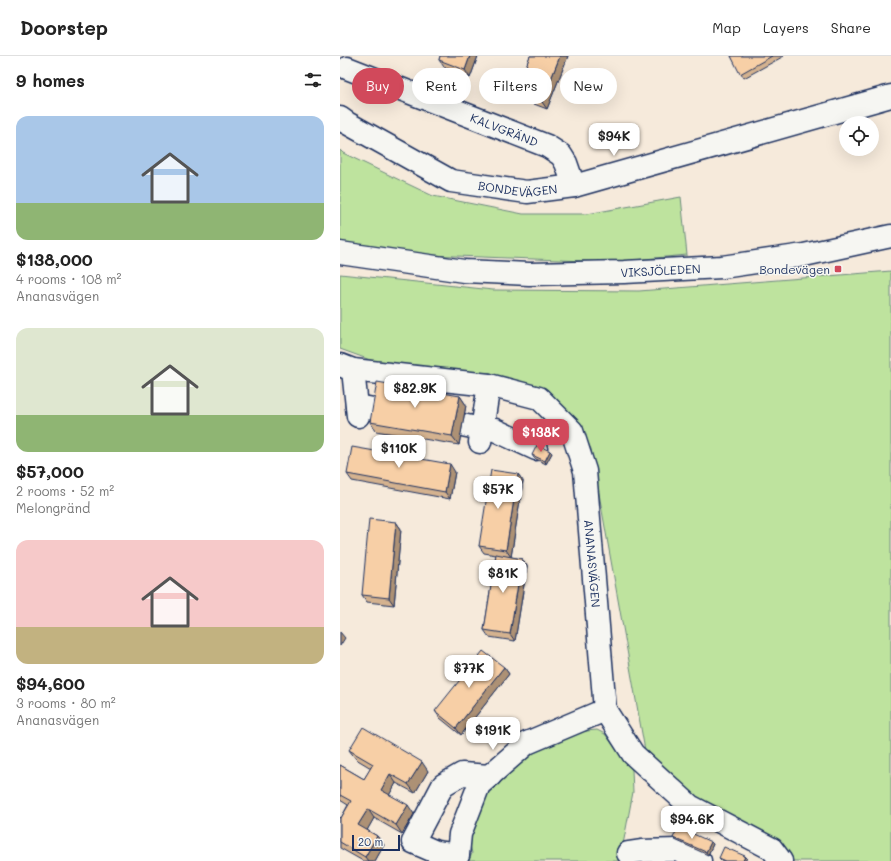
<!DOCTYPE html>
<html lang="en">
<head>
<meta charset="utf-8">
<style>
  body { margin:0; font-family:Mali,sans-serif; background:#f2f2f2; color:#222; height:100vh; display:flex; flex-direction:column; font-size:15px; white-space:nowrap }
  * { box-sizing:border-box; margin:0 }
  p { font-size:13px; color:#767676 }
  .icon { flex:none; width:22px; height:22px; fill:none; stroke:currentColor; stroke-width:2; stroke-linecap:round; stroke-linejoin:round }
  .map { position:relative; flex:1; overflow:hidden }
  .panel { display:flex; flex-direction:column; background:#fff; width:340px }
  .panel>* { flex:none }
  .hud { position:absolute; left:12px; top:12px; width:380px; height:36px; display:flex; gap:8px }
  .fabs { position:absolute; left:499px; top:60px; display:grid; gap:8px }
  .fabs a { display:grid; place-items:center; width:40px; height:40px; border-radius:50%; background:#fff; box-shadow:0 4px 16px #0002; font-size:20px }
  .scale { position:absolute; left:12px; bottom:10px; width:48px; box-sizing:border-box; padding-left:4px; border:2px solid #1b2f5e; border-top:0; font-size:11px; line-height:14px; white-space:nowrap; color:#1b2f5e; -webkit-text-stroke:3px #f6f6f2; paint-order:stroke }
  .price { position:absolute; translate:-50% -34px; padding:0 9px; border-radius:8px; background:#fff; color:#222; font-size:13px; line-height:26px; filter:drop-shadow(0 1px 2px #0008) }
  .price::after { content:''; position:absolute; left:50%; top:24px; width:12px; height:9px; margin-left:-6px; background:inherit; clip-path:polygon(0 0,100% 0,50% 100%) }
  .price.current { background:#d1495b; color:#fff }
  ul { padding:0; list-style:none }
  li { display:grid; align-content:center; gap:8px; height:212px; padding:0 16px }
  li span { display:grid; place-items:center; height:124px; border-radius:12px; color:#555 }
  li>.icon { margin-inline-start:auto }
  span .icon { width:72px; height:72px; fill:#fffc; stroke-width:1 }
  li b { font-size:17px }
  h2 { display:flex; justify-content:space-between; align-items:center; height:48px; padding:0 16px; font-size:17px }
  .tag { padding:0 14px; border-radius:18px; background:#fff; box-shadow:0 4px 16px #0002; font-size:14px; line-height:36px }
  .tag.current { background:#d1495b; color:#fff }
  header { display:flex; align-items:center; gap:24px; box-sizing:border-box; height:56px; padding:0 20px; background:#fff; border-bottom:1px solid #e0e0e0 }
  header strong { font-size:19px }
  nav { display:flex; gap:22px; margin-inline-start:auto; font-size:14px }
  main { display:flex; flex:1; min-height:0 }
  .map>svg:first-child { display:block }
  .green { fill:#bee39e; stroke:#6c897e }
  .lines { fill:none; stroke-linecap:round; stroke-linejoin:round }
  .minor-casing { stroke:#1b2f5e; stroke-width:25 }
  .major-casing { stroke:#1b2f5e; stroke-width:25 }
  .minor { stroke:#f6f6f2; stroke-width:22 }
  .major { stroke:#f6f6f2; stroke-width:22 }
  .wall { fill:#d4b28f; stroke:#1b2f5e }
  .shaded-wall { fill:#ad9174; stroke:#1b2f5e }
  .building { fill:#f7cfa6; stroke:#1b2f5e }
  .poi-dot { fill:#d1495b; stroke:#f6f6f2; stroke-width:1.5 }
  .labels { text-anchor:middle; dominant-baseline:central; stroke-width:3; stroke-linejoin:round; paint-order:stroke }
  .street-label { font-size:12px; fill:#1b2f5e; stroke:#f6f6f2 }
  .poi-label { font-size:12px; fill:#1b2f5e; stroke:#f6f6f2; text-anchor:end }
</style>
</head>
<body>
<header>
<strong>Doorstep</strong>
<nav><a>Map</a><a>Layers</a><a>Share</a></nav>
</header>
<main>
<section class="panel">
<h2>9 homes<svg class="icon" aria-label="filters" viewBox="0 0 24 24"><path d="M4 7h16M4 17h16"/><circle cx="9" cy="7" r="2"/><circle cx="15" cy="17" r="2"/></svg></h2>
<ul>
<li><span style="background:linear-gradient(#a9c7e8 70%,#8fb573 0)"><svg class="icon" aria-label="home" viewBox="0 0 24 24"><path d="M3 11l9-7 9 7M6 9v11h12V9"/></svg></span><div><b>$138,000</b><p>4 rooms · 108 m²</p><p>Ananasvägen</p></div></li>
<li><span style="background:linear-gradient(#dfe7d0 70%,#8fb573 0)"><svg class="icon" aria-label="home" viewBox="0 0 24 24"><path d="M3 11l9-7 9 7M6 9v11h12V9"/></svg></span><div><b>$57,000</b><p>2 rooms · 52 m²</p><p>Melongränd</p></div></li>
<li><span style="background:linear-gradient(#f6c9c9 70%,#c2b280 0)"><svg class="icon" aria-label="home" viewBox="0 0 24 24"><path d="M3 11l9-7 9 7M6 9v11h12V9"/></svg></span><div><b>$94,600</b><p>3 rooms · 80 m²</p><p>Ananasvägen</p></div></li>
</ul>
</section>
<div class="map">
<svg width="551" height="805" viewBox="0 0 551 805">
  <rect width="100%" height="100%" fill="#f6eadb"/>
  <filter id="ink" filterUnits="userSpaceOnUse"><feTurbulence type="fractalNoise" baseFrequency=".025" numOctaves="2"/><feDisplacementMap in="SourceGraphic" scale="8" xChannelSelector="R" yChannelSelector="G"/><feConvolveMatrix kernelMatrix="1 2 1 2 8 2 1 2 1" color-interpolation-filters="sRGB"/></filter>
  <g filter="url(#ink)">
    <g class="green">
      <path d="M 0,94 L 3,97 L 93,140 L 183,158 L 247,158 L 341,141 L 347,199 L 272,206 L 89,199 L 0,186 Z"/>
      <path d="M 551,215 L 551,805 L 450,805 L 355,744 L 306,700 L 251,393 L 236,364 L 206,341 L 33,305 L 0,293 L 0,218 L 153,234 L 299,235 Z"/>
      <path d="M 257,674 L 265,678 L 292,714 L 293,736 L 281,799 L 282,805 L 129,805 L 132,797 L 127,777 L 144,739 L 176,705 L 235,676 Z"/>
    </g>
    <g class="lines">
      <g class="minor-casing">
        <g id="minor">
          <path id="s1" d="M 7,12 L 207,90 L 221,99 L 226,107 L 234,130"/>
          <path id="s2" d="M 0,62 L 7,67 L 111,125 L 187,136 L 234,130 L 551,40"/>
          <path id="s3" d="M 0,309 L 13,314 L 149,329 L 199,342 L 232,375 L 245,415 L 265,654 L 293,698 L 350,750 L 432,793 L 441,805"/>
          <path d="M 13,314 L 18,360"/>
          <path d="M 17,350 L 61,358"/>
          <path d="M 122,369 L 142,373 L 155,374 L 196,393"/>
          <path d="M 140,386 L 149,329"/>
          <path d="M 288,797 L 301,795 L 337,794 L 360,805"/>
          <path d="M 118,799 L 96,796 L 73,786 L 103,729 L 122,718 L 150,720"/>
          <path d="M 115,805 L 118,799 L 120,778 L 139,729 L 187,687 L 265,654"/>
        </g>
      </g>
      <g class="major-casing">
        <g id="major">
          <path id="s4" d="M 0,197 L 124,215 L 189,218 L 284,216 L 382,211 L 464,199 L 551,180"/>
        </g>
      </g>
      <use href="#minor" class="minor"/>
      <use href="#major" class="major"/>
    </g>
    <g class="wall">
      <path d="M 100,0 L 138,0 L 130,22 L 104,11 L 99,4 Z"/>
      <path d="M 190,0 L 228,0 L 207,53 L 181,43 L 176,36 Z"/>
      <path d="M 391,0 L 444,0 L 404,22 Z"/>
      <path d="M 120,340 L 126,349 L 119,389 L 36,375 L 30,366 Z"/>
      <path d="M 210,395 L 212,397 L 206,408 L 194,402 L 192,399 Z"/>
      <path d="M 115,416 L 110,443 L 12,425 L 7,418 Z"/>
      <path d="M 178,418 L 183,425 L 171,501 L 182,503 L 187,510 L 175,585 L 149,581 L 144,574 L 156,499 L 144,497 L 139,490 Z"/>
      <path d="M 56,466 L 61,473 L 54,549 L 27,546 L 22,539 Z"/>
      <path d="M 164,611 L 169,618 L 121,679 L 100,662 L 95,655 Z"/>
      <path d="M 9,694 L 88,715 L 75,737 L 56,727 L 49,739 L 74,758 L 62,778 L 34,762 L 27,774 L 37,780 L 44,789 L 35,805 L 23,805 L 0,792 L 0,761 L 1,762 L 8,749 L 0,744 L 0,709 L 24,723 L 31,712 L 16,703 Z"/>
      <path d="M 333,782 L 373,788 L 368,799 L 335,784 Z"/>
      <path d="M 379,802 L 407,802 L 405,805 L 382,805 Z"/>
    </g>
    <g class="shaded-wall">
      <path d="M 130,0 L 138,0 L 130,22 L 125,14 Z"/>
      <path d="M 220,0 L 228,0 L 207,53 L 202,46 Z"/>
      <path d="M 120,340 L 126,349 L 119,389 L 112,380 Z"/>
      <path d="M 210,395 L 212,397 L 206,408 L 205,405 Z"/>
      <path d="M 110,408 L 115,416 L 110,443 L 105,436 Z"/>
      <path d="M 178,418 L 183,425 L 171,501 L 166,494 Z"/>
      <path d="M 56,466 L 61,473 L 54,549 L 49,542 Z"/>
      <path d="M 182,503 L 187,510 L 175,585 L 170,578 Z"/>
      <path d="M 0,576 L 5,582 L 0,590 Z"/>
      <path d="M 164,611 L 169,618 L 121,679 L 116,672 Z"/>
      <path d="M 82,706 L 88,715 L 75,737 L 68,728 Z"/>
      <path d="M 50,718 L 56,727 L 47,743 L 41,734 Z"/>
      <path d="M 68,749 L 74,758 L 62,778 L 56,769 Z"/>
      <path d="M 28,753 L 34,762 L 25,778 L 18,769 Z"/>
      <path d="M 37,780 L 44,789 L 35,805 L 28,805 L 25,801 Z"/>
      <path d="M 371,786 L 373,788 L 368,799 L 366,796 Z"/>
      <path d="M 405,800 L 407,802 L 405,805 L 403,805 Z"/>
    </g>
    <g class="building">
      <path d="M 100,0 L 130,0 L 125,14 L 99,4 Z"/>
      <path d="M 190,0 L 220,0 L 202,46 L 176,36 Z"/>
      <path d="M 391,0 L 432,0 L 400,18 Z"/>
      <path d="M 37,326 L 120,340 L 112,380 L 30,366 Z"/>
      <path d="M 197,389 L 210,395 L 205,405 L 192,399 Z"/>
      <path d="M 12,391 L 110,408 L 105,436 L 7,418 Z"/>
      <path d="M 151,414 L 178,418 L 166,494 L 139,490 Z"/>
      <path d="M 29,463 L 56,466 L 49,542 L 22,539 Z"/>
      <path d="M 156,498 L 182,503 L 170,578 L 144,574 Z"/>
      <path d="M 143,595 L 164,611 L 116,672 L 95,655 Z"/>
      <path d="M 23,671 L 82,706 L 68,728 L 50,718 L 41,734 L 68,749 L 56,769 L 28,753 L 18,769 L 37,780 L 25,801 L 0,786 L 0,761 L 1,762 L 11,745 L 0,739 L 0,709 L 24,723 L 33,708 L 9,694 Z"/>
      <path d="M 338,771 L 371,786 L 366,796 L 333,782 Z"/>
      <path d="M 384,791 L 405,800 L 403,805 L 386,805 L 379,802 Z"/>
    </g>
  </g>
  <rect class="poi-dot" x="494" y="209" width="8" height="8" rx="2"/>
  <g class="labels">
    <g class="street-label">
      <text stroke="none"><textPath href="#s1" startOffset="169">KALVGRÄND</textPath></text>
      <text stroke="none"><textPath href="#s2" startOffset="195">BONDEVÄGEN</textPath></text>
      <text stroke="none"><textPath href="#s4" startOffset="322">VIKSJÖLEDEN</textPath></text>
      <text stroke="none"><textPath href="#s3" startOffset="384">ANANASVÄGEN</textPath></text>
    </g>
    <g class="poi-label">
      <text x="490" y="213">Bondevägen</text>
    </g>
  </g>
</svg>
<div class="fabs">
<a><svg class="icon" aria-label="locate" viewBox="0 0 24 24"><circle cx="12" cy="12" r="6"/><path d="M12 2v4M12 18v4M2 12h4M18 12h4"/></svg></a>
</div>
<div class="scale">20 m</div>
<b class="price" style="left:274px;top:101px">$94K</b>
<b class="price" style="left:75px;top:353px">$82.9K</b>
<b class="price current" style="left:201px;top:397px">$138K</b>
<b class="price" style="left:59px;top:413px">$110K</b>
<b class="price" style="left:158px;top:454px">$57K</b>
<b class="price" style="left:163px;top:538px">$81K</b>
<b class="price" style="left:129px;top:633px">$77K</b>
<b class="price" style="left:153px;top:695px">$191K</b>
<b class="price" style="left:352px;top:784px">$94.6K</b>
<div class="hud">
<a class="tag current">Buy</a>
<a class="tag">Rent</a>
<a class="tag">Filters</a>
<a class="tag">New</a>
</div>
</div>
</main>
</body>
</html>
